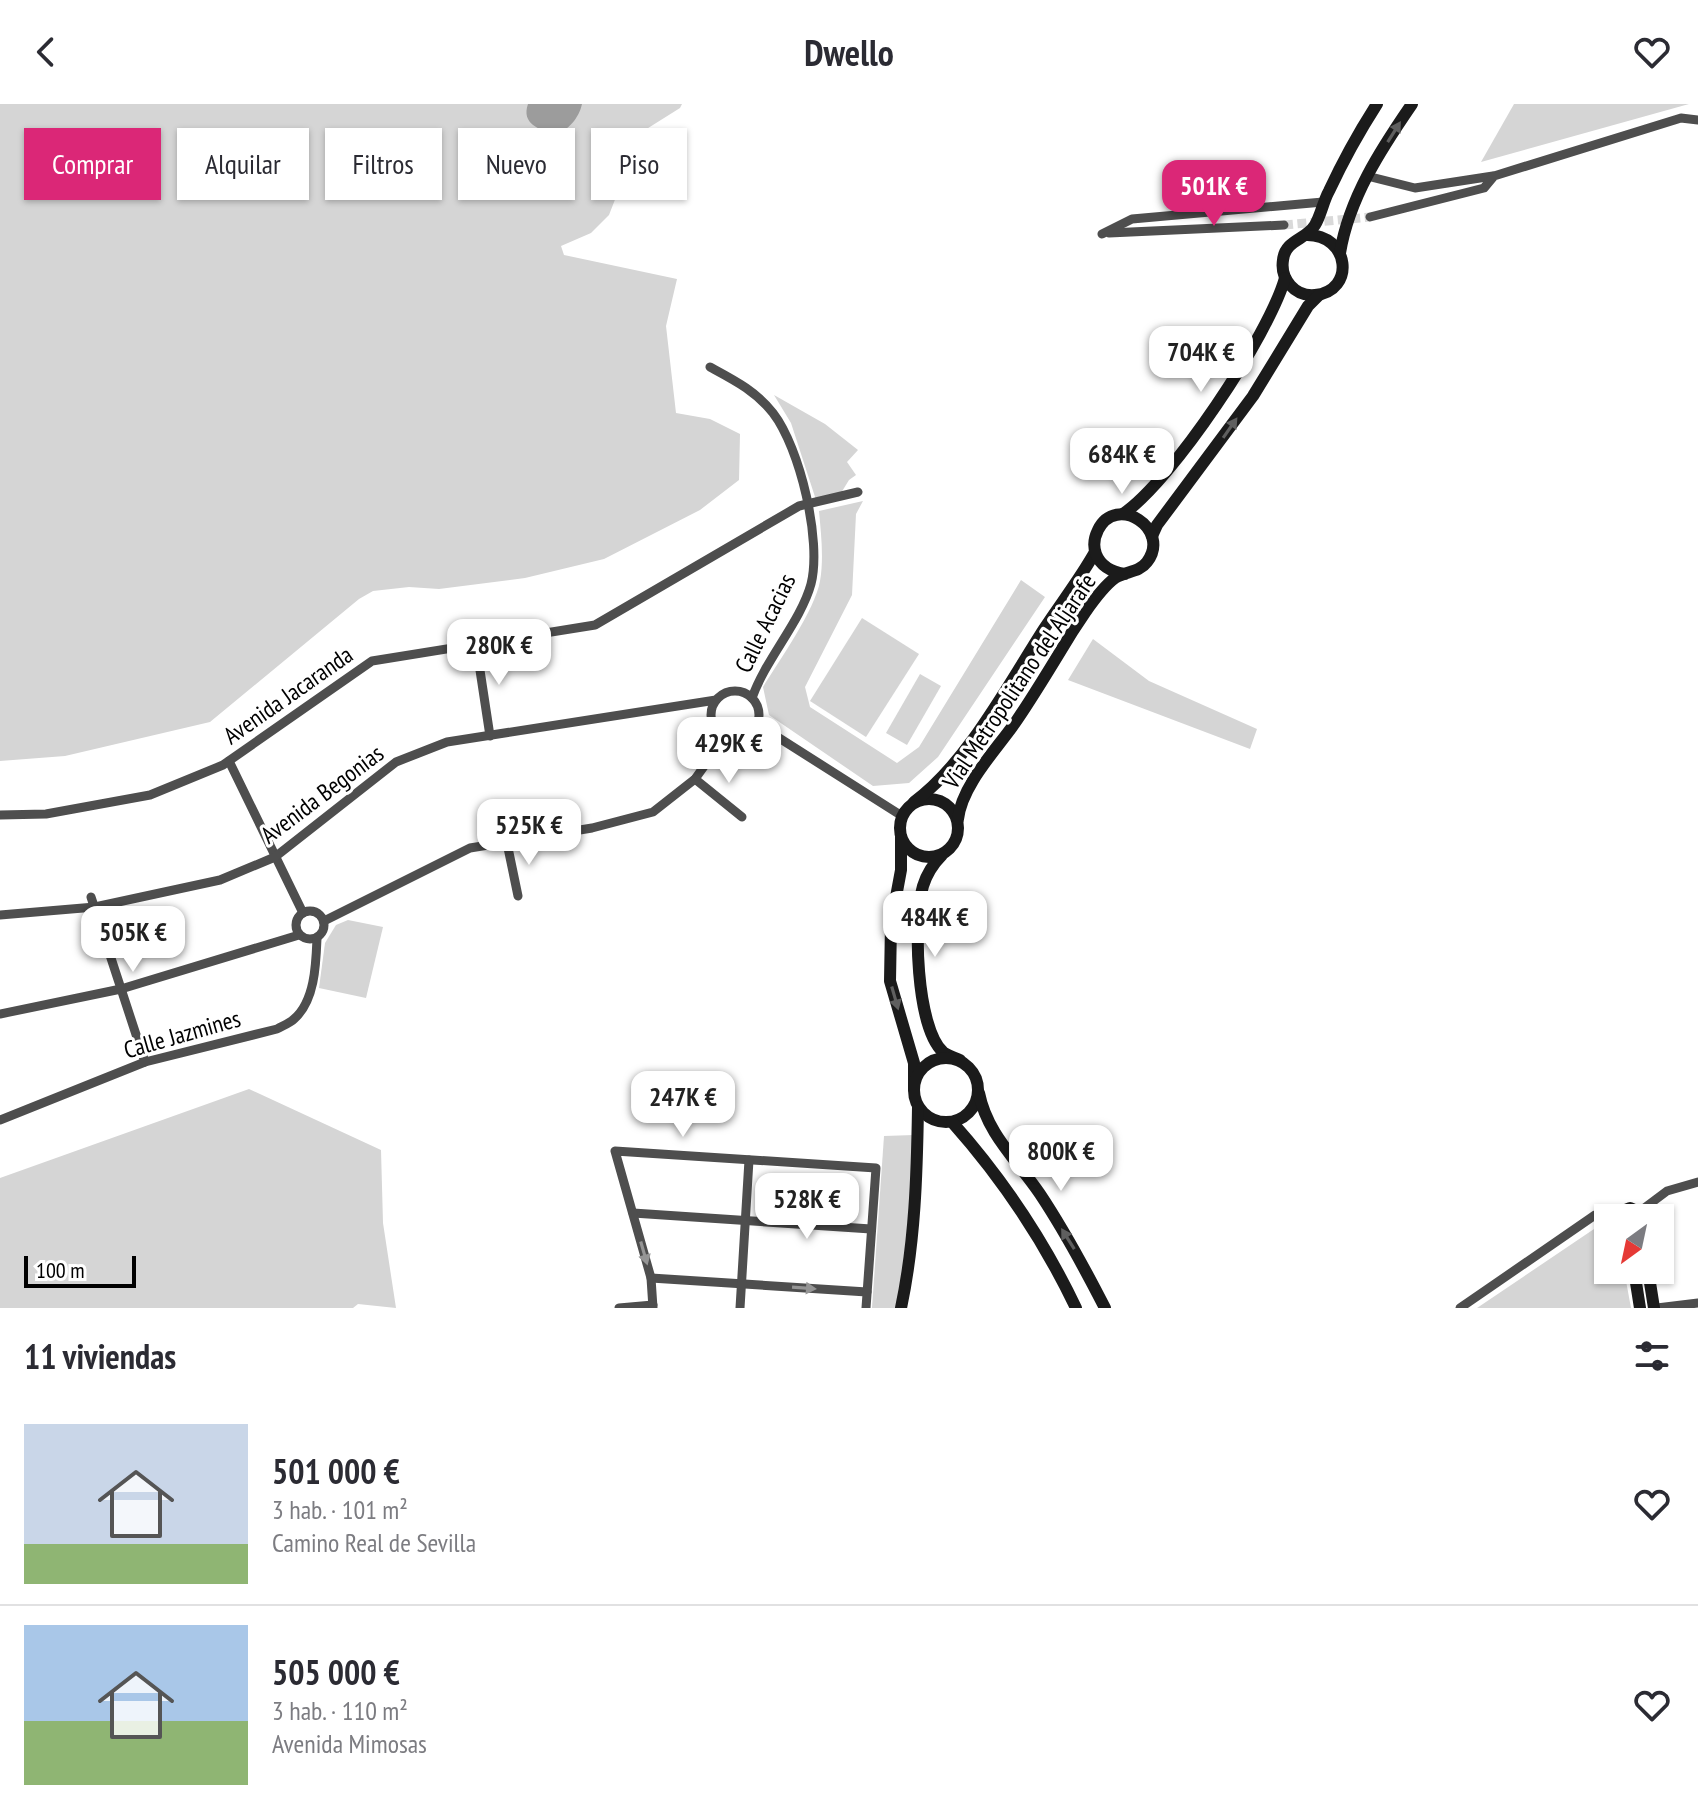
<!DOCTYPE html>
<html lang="es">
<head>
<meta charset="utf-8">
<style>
  body { margin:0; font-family:"PT Sans Narrow",sans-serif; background:#f2f2f3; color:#2b2b33; height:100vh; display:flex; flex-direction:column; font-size:30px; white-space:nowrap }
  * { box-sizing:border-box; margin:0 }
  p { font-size:26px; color:#7c7c81 }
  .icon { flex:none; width:44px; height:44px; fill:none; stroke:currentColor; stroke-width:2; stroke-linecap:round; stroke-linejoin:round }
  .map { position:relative; height:1204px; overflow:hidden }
  .sheet { display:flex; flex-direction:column; background:#fff; flex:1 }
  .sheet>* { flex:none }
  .top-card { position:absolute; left:24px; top:24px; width:800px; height:72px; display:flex; gap:16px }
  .needle { width:52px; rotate:213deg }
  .controls { position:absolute; left:1594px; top:1100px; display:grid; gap:16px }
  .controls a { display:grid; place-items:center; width:80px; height:80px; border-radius:0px; background:#fff; box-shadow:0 2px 6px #0004; font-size:40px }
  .scale { position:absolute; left:24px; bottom:20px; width:112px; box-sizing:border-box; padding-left:8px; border:4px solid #000; border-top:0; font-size:22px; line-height:28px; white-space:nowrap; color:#000; -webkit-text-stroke:6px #fff; paint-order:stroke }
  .price { position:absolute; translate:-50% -68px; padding:0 18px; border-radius:16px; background:#fff; color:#222; font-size:26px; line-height:52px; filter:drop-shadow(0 2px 4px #0008) }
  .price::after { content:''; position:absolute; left:50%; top:48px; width:24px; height:18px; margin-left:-12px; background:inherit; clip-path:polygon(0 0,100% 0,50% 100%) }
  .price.current { background:#db2777; color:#fff }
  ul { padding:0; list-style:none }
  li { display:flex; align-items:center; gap:24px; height:200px; padding:0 24px }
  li+li { border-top:2px solid #e1e1e2 }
  li span { display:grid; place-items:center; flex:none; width:224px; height:160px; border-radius:0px; color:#555 }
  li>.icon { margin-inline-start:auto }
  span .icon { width:96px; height:96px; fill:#fffc; stroke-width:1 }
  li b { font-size:34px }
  h2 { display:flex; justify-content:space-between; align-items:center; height:96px; padding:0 24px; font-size:34px }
  .chip { padding:0 28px; border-radius:0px; background:#fff; box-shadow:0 2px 6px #0004; font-size:28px; line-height:72px }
  .chip.current { background:#db2777; color:#fff }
  header { display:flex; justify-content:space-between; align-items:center; height:104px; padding:0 24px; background:#fff; font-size:36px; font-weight:700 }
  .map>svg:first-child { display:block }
  .green { fill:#d5d5d5 }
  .water { fill:#9c9c9c }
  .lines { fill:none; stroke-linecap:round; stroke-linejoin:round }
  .street-tunnel { stroke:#d9d9d9; stroke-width:9; stroke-dasharray:9 4.5; stroke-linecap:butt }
  .street { stroke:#4e4e4e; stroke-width:9 }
  .secondary { stroke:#1b1b1b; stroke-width:12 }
  .oneway { fill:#5f5f5f }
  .oneway2 { fill:#959595 }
  .labels { text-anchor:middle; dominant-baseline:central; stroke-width:6; stroke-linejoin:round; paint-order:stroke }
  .street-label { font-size:24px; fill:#000; stroke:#fff }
</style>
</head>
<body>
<header><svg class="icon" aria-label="back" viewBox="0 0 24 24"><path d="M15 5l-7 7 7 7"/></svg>Dwello<svg class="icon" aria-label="heart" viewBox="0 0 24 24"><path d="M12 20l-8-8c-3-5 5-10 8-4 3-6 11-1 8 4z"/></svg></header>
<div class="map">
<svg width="1698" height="1204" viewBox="0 0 1698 1204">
  <rect width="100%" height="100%" fill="#fff"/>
  <g class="green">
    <path d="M 0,0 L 682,0 L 680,4 L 637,31 L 616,81 L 616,93 L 609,111 L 591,129 L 561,142 L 564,151 L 677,175 L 666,222 L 676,309 L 710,315 L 740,330 L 739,376 L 700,406 L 604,455 L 525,474 L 439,485 L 409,483 L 373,487 L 359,495 L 210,618 L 65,652 L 0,657 Z"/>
    <path d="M 1514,0 L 1689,0 L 1481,58 Z"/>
    <path d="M 774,291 L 825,320 L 858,346 L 847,358 L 856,371 L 849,376 L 841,389 L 816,396 L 791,319 Z"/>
    <path d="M 863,397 L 856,410 L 852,491 L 805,583 L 810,603 L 897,659 L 919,643 L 1021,476 L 1045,493 L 938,653 L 909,679 L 873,682 L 769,611 L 763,583 C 779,557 815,506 820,477 C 824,454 821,430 819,407 Z"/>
    <path d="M 862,514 L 919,550 L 866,633 L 810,597 Z"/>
    <path d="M 1093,535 L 1149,577 L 1257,625 L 1250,645 L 1068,576 Z"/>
    <path d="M 920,570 L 941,582 L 907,641 L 886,629 Z"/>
    <path d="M 348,816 L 383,823 L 366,894 L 319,884 L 325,839 L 336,821 Z"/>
    <path d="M 249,985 L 381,1046 L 383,1119 L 396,1204 L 358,1200 L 353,1204 L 0,1204 L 0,1074 Z"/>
    <path d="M 914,1031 L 908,1142 L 898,1204 L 872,1204 L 884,1032 Z"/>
    <path d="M 1597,1123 L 1608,1131 L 1608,1166 L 1624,1166 L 1631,1204 L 1477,1204 Z"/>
  </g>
  <path class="water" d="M 528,0 L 582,0 C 579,14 568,27 554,31 C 539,25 521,20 528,0 Z"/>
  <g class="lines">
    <path class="street-tunnel" d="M 1284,121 L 1370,113"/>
    <g class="street">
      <path d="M 1367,72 L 1415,84 L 1493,72"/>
      <path d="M 1370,113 L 1484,84 L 1494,72 L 1681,14 L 1698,16"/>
      <path d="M 1109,129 L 1284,121"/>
      <path d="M 1102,130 L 1132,115 L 1323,98"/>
      <path d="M 710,263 C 734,276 756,287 773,309 C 800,344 822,437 811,480 C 801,517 765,556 752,594"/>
      <path d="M 476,540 L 490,632"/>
      <circle cx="735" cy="611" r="24"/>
      <path d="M 757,620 L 902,712"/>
      <path d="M 229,657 L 303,809"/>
      <path d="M 695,675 L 742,713"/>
      <path d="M 0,711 L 46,710 L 150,691 L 223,661 L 372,557 L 595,521 L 799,402 L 858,388"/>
      <path d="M 507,739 L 518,792"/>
      <path d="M 91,793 L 145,958"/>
      <circle cx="310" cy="821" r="14"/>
      <path d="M 0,811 L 95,803 L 220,776 L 275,753 L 396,658 L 447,638 L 716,596"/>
      <path d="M 324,817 L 470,744 L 592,724 L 653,708 L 695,675 L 725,633"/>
      <path d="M 0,910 L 121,885 L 299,831"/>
      <path d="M 0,1016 L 145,958 L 277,925 C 282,922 290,919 294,915 C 315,897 316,860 317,834"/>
      <path d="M 1639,1108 L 1667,1087 L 1698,1078"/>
      <path d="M 633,1109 L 871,1125"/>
      <path d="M 651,1174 L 867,1188"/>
      <path d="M 619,1204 L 653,1201"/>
      <path d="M 653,1204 L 651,1174 L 615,1047 L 876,1064 L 866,1204"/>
      <path d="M 740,1204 L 749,1056"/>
      <path d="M 1460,1204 L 1595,1111 L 1623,1111"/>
      <path d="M 1657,1204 L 1698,1199"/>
    </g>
    <g class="secondary">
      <path d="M 1306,131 C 1350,130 1356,187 1315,191 C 1295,193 1280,175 1283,156 C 1285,136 1306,136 1315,121 C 1321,111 1323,98 1329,87 C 1343,57 1359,28 1377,0"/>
      <path d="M 1340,149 C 1349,94 1381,45 1412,0"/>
      <path d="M 1123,410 C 1172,377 1269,231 1285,174"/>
      <path d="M 1152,432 L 1157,421 L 1253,292 L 1308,202 L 1319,191"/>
      <circle cx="929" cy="724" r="29"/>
      <path d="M 914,698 C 967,659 1008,581 1044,525 C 1061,499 1080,475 1095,448"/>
      <path d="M 958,715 C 962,680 998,644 1017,616 C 1032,594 1046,571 1060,548 C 1071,529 1097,487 1115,474 C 1125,467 1139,469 1147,458 C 1172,425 1116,389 1098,426 C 1094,434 1093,442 1096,450 C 1101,463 1112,468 1125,470"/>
      <path d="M 901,733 L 901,766 L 891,820 L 890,877 L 914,959 L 914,985"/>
      <path d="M 942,751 C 933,760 927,769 923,782 C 913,816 916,923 943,948 C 947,951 955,954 960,956"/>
      <circle cx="946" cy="986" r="32"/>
      <path d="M 979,989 C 987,1030 1017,1056 1040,1090 C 1064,1126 1085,1165 1105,1204"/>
      <path d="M 952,1018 C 1001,1073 1044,1137 1076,1204"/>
      <path d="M 1623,1114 L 1625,1106 L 1630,1104 L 1639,1108 L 1641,1114"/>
      <path d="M 1634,1166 L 1640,1204"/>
      <path d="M 1648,1166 L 1654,1204"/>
      <path d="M 901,1204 C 915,1138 917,1070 918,1003"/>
    </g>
  </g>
  <defs><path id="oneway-solid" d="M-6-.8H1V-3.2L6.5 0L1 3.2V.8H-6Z" transform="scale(2)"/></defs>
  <g class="oneway">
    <use href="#oneway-solid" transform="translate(1394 28) rotate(-58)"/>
    <use href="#oneway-solid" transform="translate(1230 324) rotate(-55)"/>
    <use href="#oneway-solid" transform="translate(895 894) rotate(74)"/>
    <use href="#oneway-solid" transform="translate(1068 1135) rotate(-122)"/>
  </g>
  <g class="oneway2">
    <use href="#oneway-solid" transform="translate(644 1149) rotate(74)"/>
    <use href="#oneway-solid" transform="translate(804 1184) rotate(4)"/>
  </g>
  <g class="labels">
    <g class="street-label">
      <text transform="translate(765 519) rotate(-64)">Calle Acacias</text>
      <text transform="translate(1019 577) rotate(-56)">Vial Metropolitano del Aljarafe</text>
      <text transform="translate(288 591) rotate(-35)">Avenida Jacaranda</text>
      <text transform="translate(322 690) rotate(-37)">Avenida Begonias</text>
      <text transform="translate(182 930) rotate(-16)">Calle Jazmines</text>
    </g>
  </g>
</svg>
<div class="controls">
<a><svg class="needle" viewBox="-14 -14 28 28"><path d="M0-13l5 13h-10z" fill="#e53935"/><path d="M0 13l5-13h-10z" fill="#7c7c81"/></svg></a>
</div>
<div class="scale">100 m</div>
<b class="price current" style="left:1214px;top:124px">501K €</b>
<b class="price" style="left:1201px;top:290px">704K €</b>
<b class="price" style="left:1122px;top:392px">684K €</b>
<b class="price" style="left:499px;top:583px">280K €</b>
<b class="price" style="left:729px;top:681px">429K €</b>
<b class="price" style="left:529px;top:763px">525K €</b>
<b class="price" style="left:935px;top:855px">484K €</b>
<b class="price" style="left:133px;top:870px">505K €</b>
<b class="price" style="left:683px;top:1035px">247K €</b>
<b class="price" style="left:1061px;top:1089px">800K €</b>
<b class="price" style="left:807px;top:1137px">528K €</b>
<div class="top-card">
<a class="chip current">Comprar</a>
<a class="chip">Alquilar</a>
<a class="chip">Filtros</a>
<a class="chip">Nuevo</a>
<a class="chip">Piso</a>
</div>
</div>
<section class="sheet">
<h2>11 viviendas<svg class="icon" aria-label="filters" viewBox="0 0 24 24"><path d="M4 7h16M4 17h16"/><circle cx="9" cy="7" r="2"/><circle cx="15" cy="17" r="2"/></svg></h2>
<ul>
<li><span style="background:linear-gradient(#c9d6e8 75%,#8fb573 0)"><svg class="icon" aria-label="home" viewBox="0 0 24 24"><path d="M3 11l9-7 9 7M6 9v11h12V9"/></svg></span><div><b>501 000 €</b><p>3 hab. · 101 m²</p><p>Camino Real de Sevilla</p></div><svg class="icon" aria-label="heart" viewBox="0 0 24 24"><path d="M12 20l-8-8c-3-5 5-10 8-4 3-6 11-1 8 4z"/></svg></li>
<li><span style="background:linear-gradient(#a9c7e8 60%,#8fb573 0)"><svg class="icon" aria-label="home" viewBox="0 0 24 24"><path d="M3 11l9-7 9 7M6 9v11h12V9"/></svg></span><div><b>505 000 €</b><p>3 hab. · 110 m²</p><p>Avenida Mimosas</p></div><svg class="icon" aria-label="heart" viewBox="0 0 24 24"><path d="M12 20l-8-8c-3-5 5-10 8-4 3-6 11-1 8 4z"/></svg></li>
</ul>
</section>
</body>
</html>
